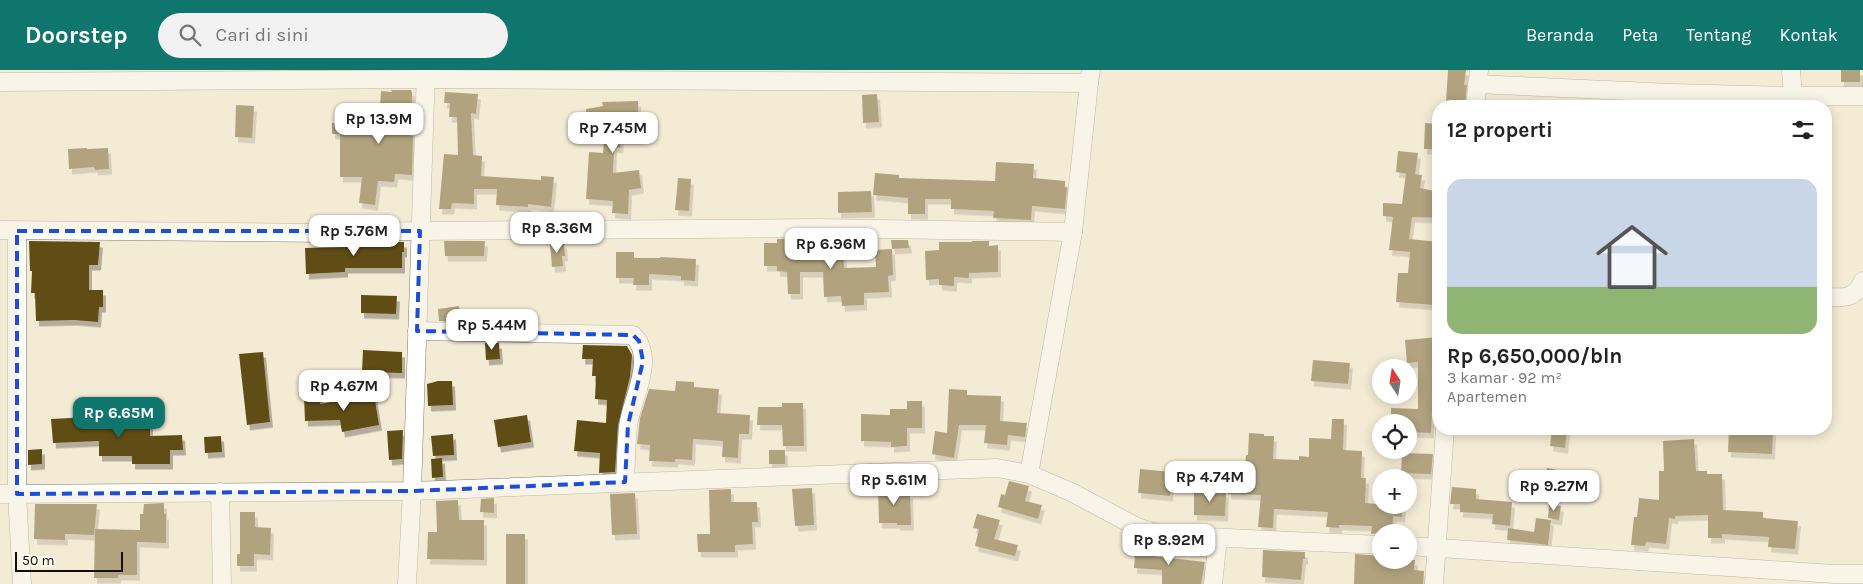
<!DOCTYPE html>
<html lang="id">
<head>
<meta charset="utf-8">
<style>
  body { margin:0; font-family:Karla,sans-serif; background:#f2f2f2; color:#222; height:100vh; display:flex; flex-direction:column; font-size:19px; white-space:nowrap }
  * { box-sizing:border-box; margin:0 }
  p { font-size:16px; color:#767676 }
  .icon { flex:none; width:28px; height:28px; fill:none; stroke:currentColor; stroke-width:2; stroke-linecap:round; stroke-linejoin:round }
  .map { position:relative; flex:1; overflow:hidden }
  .side { position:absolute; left:1432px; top:30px; width:400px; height:335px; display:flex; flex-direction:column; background:#fff; border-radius:20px; box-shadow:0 2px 12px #0003 }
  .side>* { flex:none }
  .needle { width:32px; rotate:348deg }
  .tools { position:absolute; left:1372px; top:289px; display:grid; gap:10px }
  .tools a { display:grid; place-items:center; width:45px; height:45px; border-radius:50%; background:#fff; box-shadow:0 2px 12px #0003; font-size:25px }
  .scale { position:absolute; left:15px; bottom:12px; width:108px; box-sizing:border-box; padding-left:5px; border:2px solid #120f08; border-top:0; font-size:14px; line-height:18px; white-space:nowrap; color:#120f08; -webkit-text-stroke:4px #fef9ec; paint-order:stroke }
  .price { position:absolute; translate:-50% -42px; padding:0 11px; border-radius:10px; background:#fff; color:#222; font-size:16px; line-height:32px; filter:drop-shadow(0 1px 2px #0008) }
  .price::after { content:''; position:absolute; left:50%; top:30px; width:15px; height:11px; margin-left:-8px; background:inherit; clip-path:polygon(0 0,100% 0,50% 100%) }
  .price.current { background:#0f766e; color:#fff }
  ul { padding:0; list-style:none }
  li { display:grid; align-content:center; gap:10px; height:265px; padding:0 15px }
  li span { display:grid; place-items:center; height:155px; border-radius:15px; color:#555 }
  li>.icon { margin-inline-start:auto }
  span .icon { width:90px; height:90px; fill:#fffc; stroke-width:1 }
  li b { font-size:21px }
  h2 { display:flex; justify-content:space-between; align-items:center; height:60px; padding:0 15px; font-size:21px }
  header { display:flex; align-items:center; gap:30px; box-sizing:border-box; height:70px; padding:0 25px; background:#0f766e; color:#fff }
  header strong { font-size:24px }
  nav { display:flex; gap:28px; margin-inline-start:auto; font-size:18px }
  .search { width:350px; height:45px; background:#f2f2f2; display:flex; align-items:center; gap:12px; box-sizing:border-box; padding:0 18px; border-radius:28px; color:#767676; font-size:19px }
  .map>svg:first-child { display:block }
  .building { fill:#614e19; filter:url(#shadow) }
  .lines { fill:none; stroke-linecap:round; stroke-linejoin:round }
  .minor-casing { stroke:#827a67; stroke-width:19 }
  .minor { stroke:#fff; stroke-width:18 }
  .marked { fill:none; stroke:#1d4ed8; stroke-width:4; stroke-dasharray:10 6; stroke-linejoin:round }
</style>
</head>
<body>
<header>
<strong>Doorstep</strong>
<div class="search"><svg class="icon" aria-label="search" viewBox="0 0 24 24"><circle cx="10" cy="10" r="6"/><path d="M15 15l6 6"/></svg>Cari di sini</div>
<nav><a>Beranda</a><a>Peta</a><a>Tentang</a><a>Kontak</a></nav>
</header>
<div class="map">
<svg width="1863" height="514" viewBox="0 0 1863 514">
  <defs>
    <filter id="shadow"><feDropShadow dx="3" dy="5.5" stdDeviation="0" flood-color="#0004"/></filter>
  </defs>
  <rect width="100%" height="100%" fill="#f4ebd5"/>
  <g class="building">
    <path d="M 1448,0 L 1466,0 L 1464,15 L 1467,15 L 1465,33 L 1446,32 Z"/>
    <rect x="1841" y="0" width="19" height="12"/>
    <path d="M 391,20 L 411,20 L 412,23 L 411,66 L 413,66 L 412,105 L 395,104 L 394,112 L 378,111 L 375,135 L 359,133 L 362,107 L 340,107 L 340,64 L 332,64 L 332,53 L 350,53 L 350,55 L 377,56 L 378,37 L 380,37 L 381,21 L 392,22 Z"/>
    <path d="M 445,22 L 478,24 L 476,44 L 471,43 L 473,85 L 482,86 L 481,106 L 541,110 L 541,106 L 554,107 L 551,137 L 528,134 L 528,137 L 496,135 L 497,119 L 474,119 L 474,134 L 452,133 L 451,139 L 439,139 L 444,84 L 458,85 L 457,47 L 449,47 L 450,33 L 444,33 Z"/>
    <path d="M 877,24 L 879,52 L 863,53 L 862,25 Z"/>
    <path d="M 638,31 L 639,69 L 621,69 L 620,78 L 614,77 L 613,103 L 639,100 L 641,118 L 629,120 L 628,144 L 612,143 L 613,131 L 586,129 L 589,82 L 603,83 L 605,60 L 596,60 L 596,55 L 587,55 L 586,39 L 603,36 L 602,32 Z"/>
    <path d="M 236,35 L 254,36 L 252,68 L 235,67 Z"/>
    <path d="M 1425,53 L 1439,54 L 1439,79 L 1424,79 Z"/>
    <path d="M 87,78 L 87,79 L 108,78 L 109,99 L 95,100 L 94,97 L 69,99 L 68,79 Z"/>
    <path d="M 1398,81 L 1418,83 L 1415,105 L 1396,102 Z"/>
    <path d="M 996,92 L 1034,94 L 1033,108 L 1065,111 L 1065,117 L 1067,118 L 1065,139 L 1032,136 L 1031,150 L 993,148 L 994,141 L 951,139 L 951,129 L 925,129 L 925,144 L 908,144 L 908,128 L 873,125 L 875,103 L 899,105 L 899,108 L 995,111 Z"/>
    <path d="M 1406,103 L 1422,105 L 1420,118 L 1439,122 L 1439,148 L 1412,147 L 1409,169 L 1439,172 L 1439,220 L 1435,220 L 1434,235 L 1396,232 L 1398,203 L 1408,203 L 1410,182 L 1389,180 L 1393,147 L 1383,146 L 1383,133 L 1402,134 Z"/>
    <path d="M 678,108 L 691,109 L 689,141 L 675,140 Z"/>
    <path d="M 871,121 L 872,142 L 838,143 L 838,122 Z"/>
    <path d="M 777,169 L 798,169 L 798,182 L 822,182 L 821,176 L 843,174 L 844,198 L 876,197 L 875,180 L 892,179 L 893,205 L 888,206 L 889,222 L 864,223 L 864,235 L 842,236 L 841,226 L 824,227 L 823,202 L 800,202 L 800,224 L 788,224 L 787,202 L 777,201 L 777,196 L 764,196 L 764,173 L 777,173 Z"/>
    <path d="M 891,170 L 908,170 L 909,178 L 892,179 Z"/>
    <path d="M 29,171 L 100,172 L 98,195 L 89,195 L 89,220 L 103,220 L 103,237 L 99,237 L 98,252 L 74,250 L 36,251 L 35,223 L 31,223 L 32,201 L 30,201 Z"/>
    <path d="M 444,171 L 485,171 L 484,186 L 445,186 Z"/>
    <path d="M 972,171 L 989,171 L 989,176 L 998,175 L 998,202 L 969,203 L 969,208 L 954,207 L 954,216 L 939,215 L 939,209 L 926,210 L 925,181 L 939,180 L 939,172 L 972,172 Z"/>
    <path d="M 404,172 L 404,182 L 402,182 L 402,198 L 345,198 L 345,202 L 306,204 L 305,178 L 347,177 L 347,173 Z"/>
    <path d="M 564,173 L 565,186 L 562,186 L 563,196 L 552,197 L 550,174 Z"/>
    <path d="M 616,182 L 634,182 L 634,188 L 660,188 L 660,187 L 696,189 L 695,211 L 681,210 L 681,206 L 649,204 L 649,215 L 633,215 L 634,208 L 616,208 Z"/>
    <path d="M 361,225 L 397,226 L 396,244 L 361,243 Z"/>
    <path d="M 459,236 L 460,251 L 439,251 L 438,239 Z"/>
    <path d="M 1439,267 L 1439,320 L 1433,320 L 1431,363 L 1409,362 L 1409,352 L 1391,352 L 1391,338 L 1418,339 L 1418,292 L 1407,293 L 1405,270 Z"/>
    <path d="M 485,273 L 499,273 L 500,289 L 486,290 Z"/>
    <path d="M 583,275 L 627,276 L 632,285 L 630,307 L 618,355 L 615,402 L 599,403 L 600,383 L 574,381 L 577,350 L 606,353 L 607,330 L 595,329 L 596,306 L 592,306 L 593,289 L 582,289 Z"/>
    <path d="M 363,280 L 402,282 L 402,303 L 362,302 Z"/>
    <path d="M 263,282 L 270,352 L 247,355 L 239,284 Z"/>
    <path d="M 1313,290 L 1350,293 L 1348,314 L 1311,311 Z"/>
    <path d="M 438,311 L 452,311 L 453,335 L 428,336 L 427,314 Z"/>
    <path d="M 676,311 L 694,312 L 694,317 L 719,319 L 717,343 L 750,345 L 749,364 L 739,364 L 738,388 L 722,387 L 723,371 L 693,369 L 692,390 L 675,389 L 675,392 L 649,391 L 650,375 L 637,374 L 640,348 L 649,319 L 675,321 Z"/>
    <path d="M 949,319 L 967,320 L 967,325 L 1001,326 L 1000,351 L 1027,353 L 1025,367 L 1008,365 L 1007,375 L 984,373 L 986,355 L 959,355 L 954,388 L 932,384 L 935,361 L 947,363 Z"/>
    <path d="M 374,324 L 379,355 L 342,362 L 340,350 L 305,351 L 304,326 L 320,326 L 320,334 Z"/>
    <path d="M 907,331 L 922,331 L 922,358 L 907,358 L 907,376 L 891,377 L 891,372 L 861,371 L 861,344 L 890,345 L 890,339 L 907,339 Z"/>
    <path d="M 782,333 L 803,333 L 804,376 L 783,376 L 782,355 L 757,355 L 758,337 L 782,337 Z"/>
    <path d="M 527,345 L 531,372 L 498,377 L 494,350 Z"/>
    <path d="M 89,347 L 89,353 L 122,352 L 122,350 L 150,349 L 150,366 L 182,365 L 183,380 L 170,380 L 170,394 L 132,394 L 132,386 L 99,386 L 99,371 L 53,373 L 51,349 Z"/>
    <path d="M 1332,349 L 1344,349 L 1343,380 L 1362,381 L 1361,408 L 1366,408 L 1365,433 L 1403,436 L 1402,447 L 1393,446 L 1392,462 L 1371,464 L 1372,456 L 1339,455 L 1339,458 L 1326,457 L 1328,442 L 1274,439 L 1273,458 L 1258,457 L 1261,425 L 1228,424 L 1229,396 L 1245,397 L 1246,385 L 1248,385 L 1249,363 L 1264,364 L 1264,366 L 1274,366 L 1273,389 L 1299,390 L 1299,386 L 1309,387 L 1309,368 L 1331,369 Z"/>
    <path d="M 1552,359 L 1567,359 L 1565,378 L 1550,376 Z"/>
    <path d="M 1729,359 L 1773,360 L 1772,384 L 1728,382 Z"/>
    <path d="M 403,360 L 402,389 L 389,390 L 387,361 Z"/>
    <path d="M 453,364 L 454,385 L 433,386 L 431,366 Z"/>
    <path d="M 221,366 L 222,382 L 205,383 L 204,367 Z"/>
    <path d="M 1694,369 L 1696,401 L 1707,401 L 1707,404 L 1722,404 L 1723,440 L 1763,442 L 1763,448 L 1798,451 L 1795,479 L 1768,477 L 1769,467 L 1722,464 L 1722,468 L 1708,468 L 1708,445 L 1675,446 L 1675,449 L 1669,448 L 1666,474 L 1646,472 L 1645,476 L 1631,475 L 1634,447 L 1637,447 L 1639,428 L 1659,430 L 1659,401 L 1664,401 L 1663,371 Z"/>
    <path d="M 42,379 L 42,394 L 28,395 L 28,380 Z"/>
    <rect x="769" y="380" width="16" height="14"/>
    <path d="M 1402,383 L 1433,384 L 1431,404 L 1401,403 Z"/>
    <path d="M 442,388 L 443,407 L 432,408 L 431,389 Z"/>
    <path d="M 1547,398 L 1563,401 L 1559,424 L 1519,420 L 1521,401 L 1546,404 Z"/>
    <path d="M 1140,399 L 1172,402 L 1170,426 L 1138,423 Z"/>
    <path d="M 1009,411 L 1029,416 L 1025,431 L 1042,435 L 1038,449 L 998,437 L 1001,424 L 1005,425 Z"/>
    <path d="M 878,415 L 896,415 L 896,423 L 910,423 L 911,455 L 897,455 L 897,453 L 879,453 Z"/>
    <path d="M 1452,417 L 1476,419 L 1476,429 L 1512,432 L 1510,456 L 1492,454 L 1493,444 L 1460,442 L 1460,434 L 1450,434 Z"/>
    <path d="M 812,418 L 814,455 L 795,456 L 792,419 Z"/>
    <path d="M 731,419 L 731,432 L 757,432 L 758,452 L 752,452 L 753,474 L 735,475 L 735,482 L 698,482 L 697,464 L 710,464 L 709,420 Z"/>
    <path d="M 1194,421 L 1226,422 L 1225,446 L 1194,445 Z"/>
    <path d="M 635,423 L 637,464 L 612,465 L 610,424 Z"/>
    <path d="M 494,428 L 494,443 L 480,442 L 481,429 Z"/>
    <path d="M 458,430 L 459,450 L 484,450 L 484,490 L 427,489 L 428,462 L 437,462 L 436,431 Z"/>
    <path d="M 164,433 L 164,444 L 166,444 L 166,473 L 137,472 L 137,505 L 118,505 L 118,508 L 94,508 L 95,459 L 140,460 L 140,444 L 143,444 L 144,434 Z"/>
    <path d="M 35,434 L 97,434 L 94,465 L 65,464 L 65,470 L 34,469 Z"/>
    <path d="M 1549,435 L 1561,436 L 1559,450 L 1548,448 Z"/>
    <path d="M 240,442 L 255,442 L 255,457 L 271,458 L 270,485 L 254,484 L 254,496 L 237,496 L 237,484 L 240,484 Z"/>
    <path d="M 977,444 L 1000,450 L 994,469 L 1018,475 L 1015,486 L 975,476 L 979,459 L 973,458 Z"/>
    <path d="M 1536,448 L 1551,450 L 1548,475 L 1507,470 L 1508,458 L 1534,462 Z"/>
    <rect x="506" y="464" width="19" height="50"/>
    <path d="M 1136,472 L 1153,473 L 1152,486 L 1205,492 L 1201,514 L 1162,514 L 1162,500 L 1134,498 Z"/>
    <path d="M 1263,480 L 1305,482 L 1305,489 L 1303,489 L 1301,510 L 1262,507 Z"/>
    <path d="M 1355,484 L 1381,486 L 1381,490 L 1415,490 L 1414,500 L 1424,501 L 1423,514 L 1354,514 Z"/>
  </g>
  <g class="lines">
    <g class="minor-casing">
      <g id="minor">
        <path d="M 0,12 L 426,9 L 1089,13 L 1091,0"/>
        <path d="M 1477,14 L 1672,23 L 1793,26 L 1791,0"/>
        <path d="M 1793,26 L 1863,26"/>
        <path d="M 1475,36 L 1479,0"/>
        <path d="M 0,160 L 329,163 L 420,161 L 819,158 L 1073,162"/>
        <path d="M 17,161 L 17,424 L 22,514"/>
        <path d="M 1826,227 C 1844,228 1855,229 1863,211"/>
        <path d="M 417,261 L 633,265 C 657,289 631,329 628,357 C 626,375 626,394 625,412"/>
        <path d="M 1029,404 L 1073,162 L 1089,13"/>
        <path d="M 220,422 L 222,514"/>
        <path d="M 0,424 L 412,421 L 997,398 L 1029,404 L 1071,422 L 1137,457 L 1163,465 L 1381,475"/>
        <path d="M 1409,476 L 1834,504 L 1863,504"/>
        <path d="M 407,514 L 412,421 L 426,0"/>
        <path d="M 1213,514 L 1218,468"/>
        <path d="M 1434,514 L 1445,359"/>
      </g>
    </g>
    <use href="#minor" class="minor"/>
  </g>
  <path d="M0 0H1863V514H0ZM 17,161 L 420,161 L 417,261 L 633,265 L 639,271 L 643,291 L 628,355 L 625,412 L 412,421 L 17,424 Z" fill="#f4ebd5" fill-opacity=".55" fill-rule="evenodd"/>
  <path class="marked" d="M 17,161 L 420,161 L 417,261 L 633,265 L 639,271 L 643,291 L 628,355 L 625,412 L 412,421 L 17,424 Z"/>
</svg>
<div class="tools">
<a><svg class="needle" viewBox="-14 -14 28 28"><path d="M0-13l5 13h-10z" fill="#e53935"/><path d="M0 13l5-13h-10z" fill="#767676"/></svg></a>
<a><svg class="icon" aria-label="locate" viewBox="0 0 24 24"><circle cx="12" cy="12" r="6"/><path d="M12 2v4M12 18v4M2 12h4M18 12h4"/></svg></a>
<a>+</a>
<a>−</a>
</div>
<div class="scale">50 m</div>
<b class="price" style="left:379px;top:75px">Rp 13.9M</b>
<b class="price" style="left:613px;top:84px">Rp 7.45M</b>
<b class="price" style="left:557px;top:184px">Rp 8.36M</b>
<b class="price" style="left:354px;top:187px">Rp 5.76M</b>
<b class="price" style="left:831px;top:200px">Rp 6.96M</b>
<b class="price" style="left:492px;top:281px">Rp 5.44M</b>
<b class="price" style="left:344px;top:342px">Rp 4.67M</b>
<b class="price current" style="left:119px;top:369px">Rp 6.65M</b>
<b class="price" style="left:1210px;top:433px">Rp 4.74M</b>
<b class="price" style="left:894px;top:436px">Rp 5.61M</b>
<b class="price" style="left:1554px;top:442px">Rp 9.27M</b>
<b class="price" style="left:1169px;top:496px">Rp 8.92M</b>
<section class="side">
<h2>12 properti<svg class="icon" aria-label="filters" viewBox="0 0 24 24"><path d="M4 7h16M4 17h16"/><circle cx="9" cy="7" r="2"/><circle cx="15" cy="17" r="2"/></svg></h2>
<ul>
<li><span style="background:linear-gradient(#c9d6e8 70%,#8fb573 0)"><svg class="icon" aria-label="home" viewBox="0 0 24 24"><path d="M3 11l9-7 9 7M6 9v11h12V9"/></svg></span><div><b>Rp 6,650,000/bln</b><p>3 kamar · 92 m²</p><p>Apartemen</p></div></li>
</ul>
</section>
</div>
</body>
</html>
